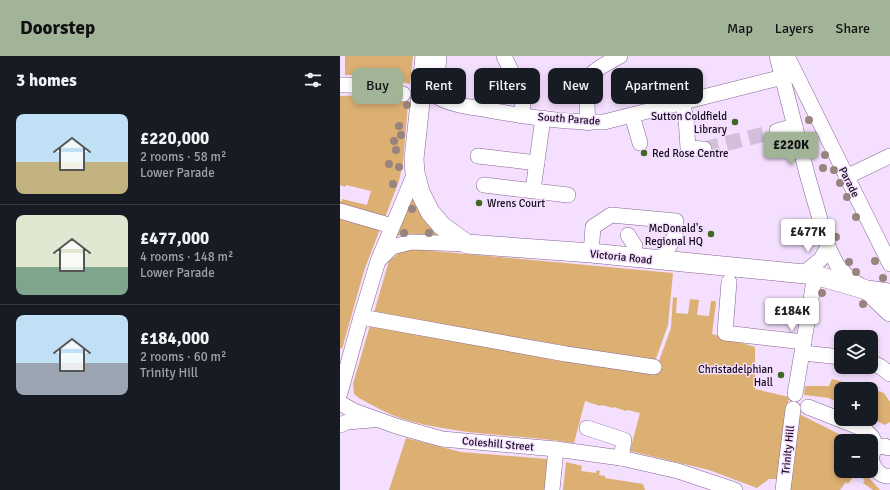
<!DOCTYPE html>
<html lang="en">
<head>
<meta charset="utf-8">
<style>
  body { margin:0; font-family:Signika,sans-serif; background:#20242c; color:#f1f3f6; height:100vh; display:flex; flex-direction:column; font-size:15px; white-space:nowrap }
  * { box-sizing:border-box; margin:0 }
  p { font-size:13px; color:#9ea1a6 }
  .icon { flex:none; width:22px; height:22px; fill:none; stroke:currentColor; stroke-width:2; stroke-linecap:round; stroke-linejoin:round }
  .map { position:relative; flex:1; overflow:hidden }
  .sheet { display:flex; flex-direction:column; background:#171b24; width:340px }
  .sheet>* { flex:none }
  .top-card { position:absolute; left:12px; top:12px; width:380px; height:36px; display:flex; gap:8px }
  .controls { position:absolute; left:494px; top:274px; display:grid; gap:8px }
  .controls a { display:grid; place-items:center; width:44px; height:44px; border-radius:8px; background:#171b24; box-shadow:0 2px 6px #0003; font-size:20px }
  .price { position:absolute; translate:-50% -34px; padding:0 9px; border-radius:4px; background:#fff; color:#222; font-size:13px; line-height:26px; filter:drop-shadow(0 1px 2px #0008) }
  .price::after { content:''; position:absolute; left:50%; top:24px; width:12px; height:9px; margin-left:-6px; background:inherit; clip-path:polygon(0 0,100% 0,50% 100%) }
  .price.selected { background:#a1b498; color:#111 }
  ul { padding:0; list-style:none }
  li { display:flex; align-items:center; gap:12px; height:100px; padding:0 16px }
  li+li { border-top:1px solid #363941 }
  li span { display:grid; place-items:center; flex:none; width:112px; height:80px; border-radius:8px; color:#555 }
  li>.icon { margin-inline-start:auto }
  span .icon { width:48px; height:48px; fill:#fffc; stroke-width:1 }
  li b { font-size:17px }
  h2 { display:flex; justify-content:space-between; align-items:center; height:48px; padding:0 16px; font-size:17px }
  .pill { padding:0 14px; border-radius:8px; background:#171b24; box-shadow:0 2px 6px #0003; font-size:14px; line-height:36px }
  .pill.selected { background:#a1b498; color:#111 }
  header { display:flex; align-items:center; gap:24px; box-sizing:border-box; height:56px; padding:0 20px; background:#a1b498; color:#111 }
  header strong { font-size:19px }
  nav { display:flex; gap:22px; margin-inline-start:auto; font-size:14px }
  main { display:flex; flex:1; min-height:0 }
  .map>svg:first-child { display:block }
  .green { fill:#dcaf72 }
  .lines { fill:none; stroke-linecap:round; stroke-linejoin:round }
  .minor-tunnel { stroke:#d3bfdc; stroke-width:15; stroke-dasharray:15 8; stroke-linecap:butt }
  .minor-casing { stroke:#846593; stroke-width:16 }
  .major-casing { stroke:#846593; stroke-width:20 }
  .minor { stroke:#fff; stroke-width:15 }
  .major { stroke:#fff; stroke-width:19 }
  .tree { fill:#99837e }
  .poi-dot { fill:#3f6824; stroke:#f4dffe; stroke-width:1.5 }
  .labels { text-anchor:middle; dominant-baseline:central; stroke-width:3; stroke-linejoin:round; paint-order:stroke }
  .poi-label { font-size:11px; fill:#170a1c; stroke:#f4dffe; text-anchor:end }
  .street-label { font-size:11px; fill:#170a1c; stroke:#f4dffe }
</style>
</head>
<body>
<header>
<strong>Doorstep</strong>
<nav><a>Map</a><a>Layers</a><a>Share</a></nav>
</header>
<main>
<section class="sheet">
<h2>3 homes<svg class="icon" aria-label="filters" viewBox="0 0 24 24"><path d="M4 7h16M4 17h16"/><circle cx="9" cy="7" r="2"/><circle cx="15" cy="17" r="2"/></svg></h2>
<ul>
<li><span style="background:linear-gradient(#bfe0f5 60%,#c2b280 0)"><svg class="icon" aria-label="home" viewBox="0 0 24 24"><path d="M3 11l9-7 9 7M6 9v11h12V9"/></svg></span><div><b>£220,000</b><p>2 rooms · 58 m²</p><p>Lower Parade</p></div></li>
<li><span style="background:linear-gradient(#dfe7d0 65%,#7fa58c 0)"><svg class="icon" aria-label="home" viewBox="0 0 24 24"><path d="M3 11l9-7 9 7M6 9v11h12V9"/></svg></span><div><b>£477,000</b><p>4 rooms · 148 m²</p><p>Lower Parade</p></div></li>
<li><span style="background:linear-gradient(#bfe0f5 60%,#9aa5b1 0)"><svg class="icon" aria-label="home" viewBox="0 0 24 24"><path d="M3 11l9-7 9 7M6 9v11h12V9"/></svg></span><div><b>£184,000</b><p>2 rooms · 60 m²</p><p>Trinity Hill</p></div></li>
</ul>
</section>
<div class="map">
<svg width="550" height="434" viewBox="0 0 550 434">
  <rect width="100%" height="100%" fill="#f4dffe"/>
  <g class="green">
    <path d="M 5,0 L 73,0 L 70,28 L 37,20 L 22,19 L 5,19 Z"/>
    <path d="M 27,39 L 68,47 L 63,106 L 59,125 L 44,164 L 0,152 L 0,145 L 2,145 L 2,143 L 27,149 L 31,135 L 6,129 L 5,131 L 0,129 L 0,40 Z"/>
    <path d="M 72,137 L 103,181 C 87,179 69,175 54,181 Z"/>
    <path d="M 0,159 L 40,173 L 24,215 L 2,293 L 0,292 Z"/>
    <path d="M 72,193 L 333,217 L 328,269 L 314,308 L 33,260 L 49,205 L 60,196 Z"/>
    <path d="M 333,241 L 337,242 L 336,257 L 348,258 L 350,243 L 359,244 L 357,259 L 369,260 L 371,245 L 375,245 L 376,247 L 372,278 L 415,291 L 415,333 L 449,341 L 437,423 L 429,423 L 417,432 L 369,414 L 290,395 L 300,357 L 288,354 L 286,355 L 274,351 L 273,352 L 262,349 L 260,350 L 245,345 L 234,387 C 176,378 117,380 60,362 C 46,357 32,349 19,342 L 14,338 L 13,328 L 31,266 L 248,308 L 257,311 L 258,308 L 315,316 L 331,272 Z"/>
    <path d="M 492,323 L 530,333 L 501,333 L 501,348 L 489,342 L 464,339 L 465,330 L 489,330 Z"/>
    <path d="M 531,333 L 544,337 L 550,346 L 550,366 L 545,369 L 531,362 Z"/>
    <path d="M 455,356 L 513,385 L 501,385 L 501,415 L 528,415 L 529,422 L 540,434 L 533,434 L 523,427 L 525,424 L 516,417 L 508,428 L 506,426 L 500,434 L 447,434 Z"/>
    <path d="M 66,382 L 121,396 L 207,403 L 205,434 L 49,434 Z"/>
    <path d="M 226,406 L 242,410 L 241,415 L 256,417 L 257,414 L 260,415 L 259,419 L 265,420 L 265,422 L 303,428 L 305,434 L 223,434 Z"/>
  </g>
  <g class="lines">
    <path class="minor-tunnel" d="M 364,93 L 437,75"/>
    <g class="minor-casing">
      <g id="minor">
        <path d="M 99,0 C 98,18 92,28 106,43"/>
        <path d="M 164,0 L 183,40 L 182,60"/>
        <path d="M 437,0 L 467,118 L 488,191 L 497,209 L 510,223 L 521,230"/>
        <path d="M 447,0 L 550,208"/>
        <path d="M 83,26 C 86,30 89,35 93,38 C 108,49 131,51 149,54 C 187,61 226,67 264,66 L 455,18"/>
        <path d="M 0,29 C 22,28 42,33 63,38"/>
        <path d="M 342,46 L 346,62 L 348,92 L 364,93"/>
        <path d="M 292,59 L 300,87"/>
        <path d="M 248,67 C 247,55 245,25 253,17 C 260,10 271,5 280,0"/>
        <path d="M 437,75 L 455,70"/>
        <path d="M 138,100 L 197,107"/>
        <path d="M 506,121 L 550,100"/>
        <path d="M 144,129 L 228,139"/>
        <path d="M 193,134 L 203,62"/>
        <path d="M 0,155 L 52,170"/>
        <path d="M 288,179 L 295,190 L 293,202"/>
        <path d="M 251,197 L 253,171 L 271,159 L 336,165 L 335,180 L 321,205"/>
        <path d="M 40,203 L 52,191 L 71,186 L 127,188"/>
        <path d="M 463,218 L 481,203 L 488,191"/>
        <path d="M 389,226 L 385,277 L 464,286"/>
        <path d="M 21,261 L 226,298 L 314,311"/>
        <path d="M 463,297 L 501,301"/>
        <path d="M 531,306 L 541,311 L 550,318"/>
        <path d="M 0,337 L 21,261 L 38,205 L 75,117"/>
        <path d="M 455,338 L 475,219"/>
        <path d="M 0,347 L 14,355 L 56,370 L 102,383 L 216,393 L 281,402 L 338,415 L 395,434"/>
        <path d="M 468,351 L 524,373 L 532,381 L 537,391"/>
        <path d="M 0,369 L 7,366 L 32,364"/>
        <path d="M 247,372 L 284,384 L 281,402"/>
        <path d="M 548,392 L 545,390 L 537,391 C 535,393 534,394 533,396 C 528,407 539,422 550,420"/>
        <path d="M 212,434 L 216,393"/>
        <path d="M 443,434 L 453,353"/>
      </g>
    </g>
    <g class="major-casing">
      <g id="major">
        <path d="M 85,0 L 74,103 L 75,117 L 80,136 L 90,156 L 102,170 L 127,188 L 251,197 L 475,219 L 527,234 L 550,237"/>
        <path d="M 527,234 L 550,256"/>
      </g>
    </g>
    <use href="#minor" class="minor"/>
    <use href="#major" class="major"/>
  </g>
  <g class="tree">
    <circle cx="52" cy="27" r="4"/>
    <circle cx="67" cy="49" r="4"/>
    <circle cx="469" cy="64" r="4"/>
    <circle cx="59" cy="70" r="4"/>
    <circle cx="61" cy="79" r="4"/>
    <circle cx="474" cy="80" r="4"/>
    <circle cx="54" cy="85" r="4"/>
    <circle cx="56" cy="94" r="4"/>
    <circle cx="485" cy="99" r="4"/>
    <circle cx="49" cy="108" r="4"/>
    <circle cx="59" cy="111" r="4"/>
    <circle cx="483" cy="112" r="4"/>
    <circle cx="494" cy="114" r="4"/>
    <circle cx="500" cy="127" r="4"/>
    <circle cx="53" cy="128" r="4"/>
    <circle cx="507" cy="141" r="4"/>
    <circle cx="72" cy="153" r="4"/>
    <circle cx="516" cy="161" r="4"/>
    <circle cx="64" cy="177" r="4"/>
    <circle cx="89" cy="177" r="4"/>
    <circle cx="496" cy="181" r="4"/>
    <circle cx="535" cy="205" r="4"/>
    <circle cx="509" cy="206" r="4"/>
    <circle cx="516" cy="216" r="4"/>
    <circle cx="543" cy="222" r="4"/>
    <circle cx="482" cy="237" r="4"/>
    <circle cx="523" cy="248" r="4"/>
  </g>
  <g class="poi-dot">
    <circle cx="395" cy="66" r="4"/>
    <circle cx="304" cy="97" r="4"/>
    <circle cx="139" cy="147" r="4"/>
    <circle cx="371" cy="178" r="4"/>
    <circle cx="441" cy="319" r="4"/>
  </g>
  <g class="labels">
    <g class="poi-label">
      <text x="387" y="60">Sutton Coldfield<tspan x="387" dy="13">Library</tspan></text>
      <text x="312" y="97" text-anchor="start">Red Rose Centre</text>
      <text x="147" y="147" text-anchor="start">Wrens Court</text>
      <text x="363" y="172">McDonald's<tspan x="363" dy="13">Regional HQ</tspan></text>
      <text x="433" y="313">Christadelphian<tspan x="433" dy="13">Hall</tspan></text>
    </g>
    <g class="street-label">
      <text transform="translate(229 63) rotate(4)">South Parade</text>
      <text transform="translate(509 126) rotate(63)">Parade</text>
      <text transform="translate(281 201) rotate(6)">Victoria Road</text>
      <text transform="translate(158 388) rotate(5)">Coleshill Street</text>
      <text transform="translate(448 394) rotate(-84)">Trinity Hill</text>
    </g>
  </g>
</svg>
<div class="controls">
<a><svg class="icon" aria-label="layers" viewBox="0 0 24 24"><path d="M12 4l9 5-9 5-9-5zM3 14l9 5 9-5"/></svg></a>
<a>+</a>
<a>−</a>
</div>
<b class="price selected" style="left:451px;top:110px">£220K</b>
<b class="price" style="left:468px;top:197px">£477K</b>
<b class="price" style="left:452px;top:276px">£184K</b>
<div class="top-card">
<a class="pill selected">Buy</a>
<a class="pill">Rent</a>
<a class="pill">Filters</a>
<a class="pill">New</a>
<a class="pill">Apartment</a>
</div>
</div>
</main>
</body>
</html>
